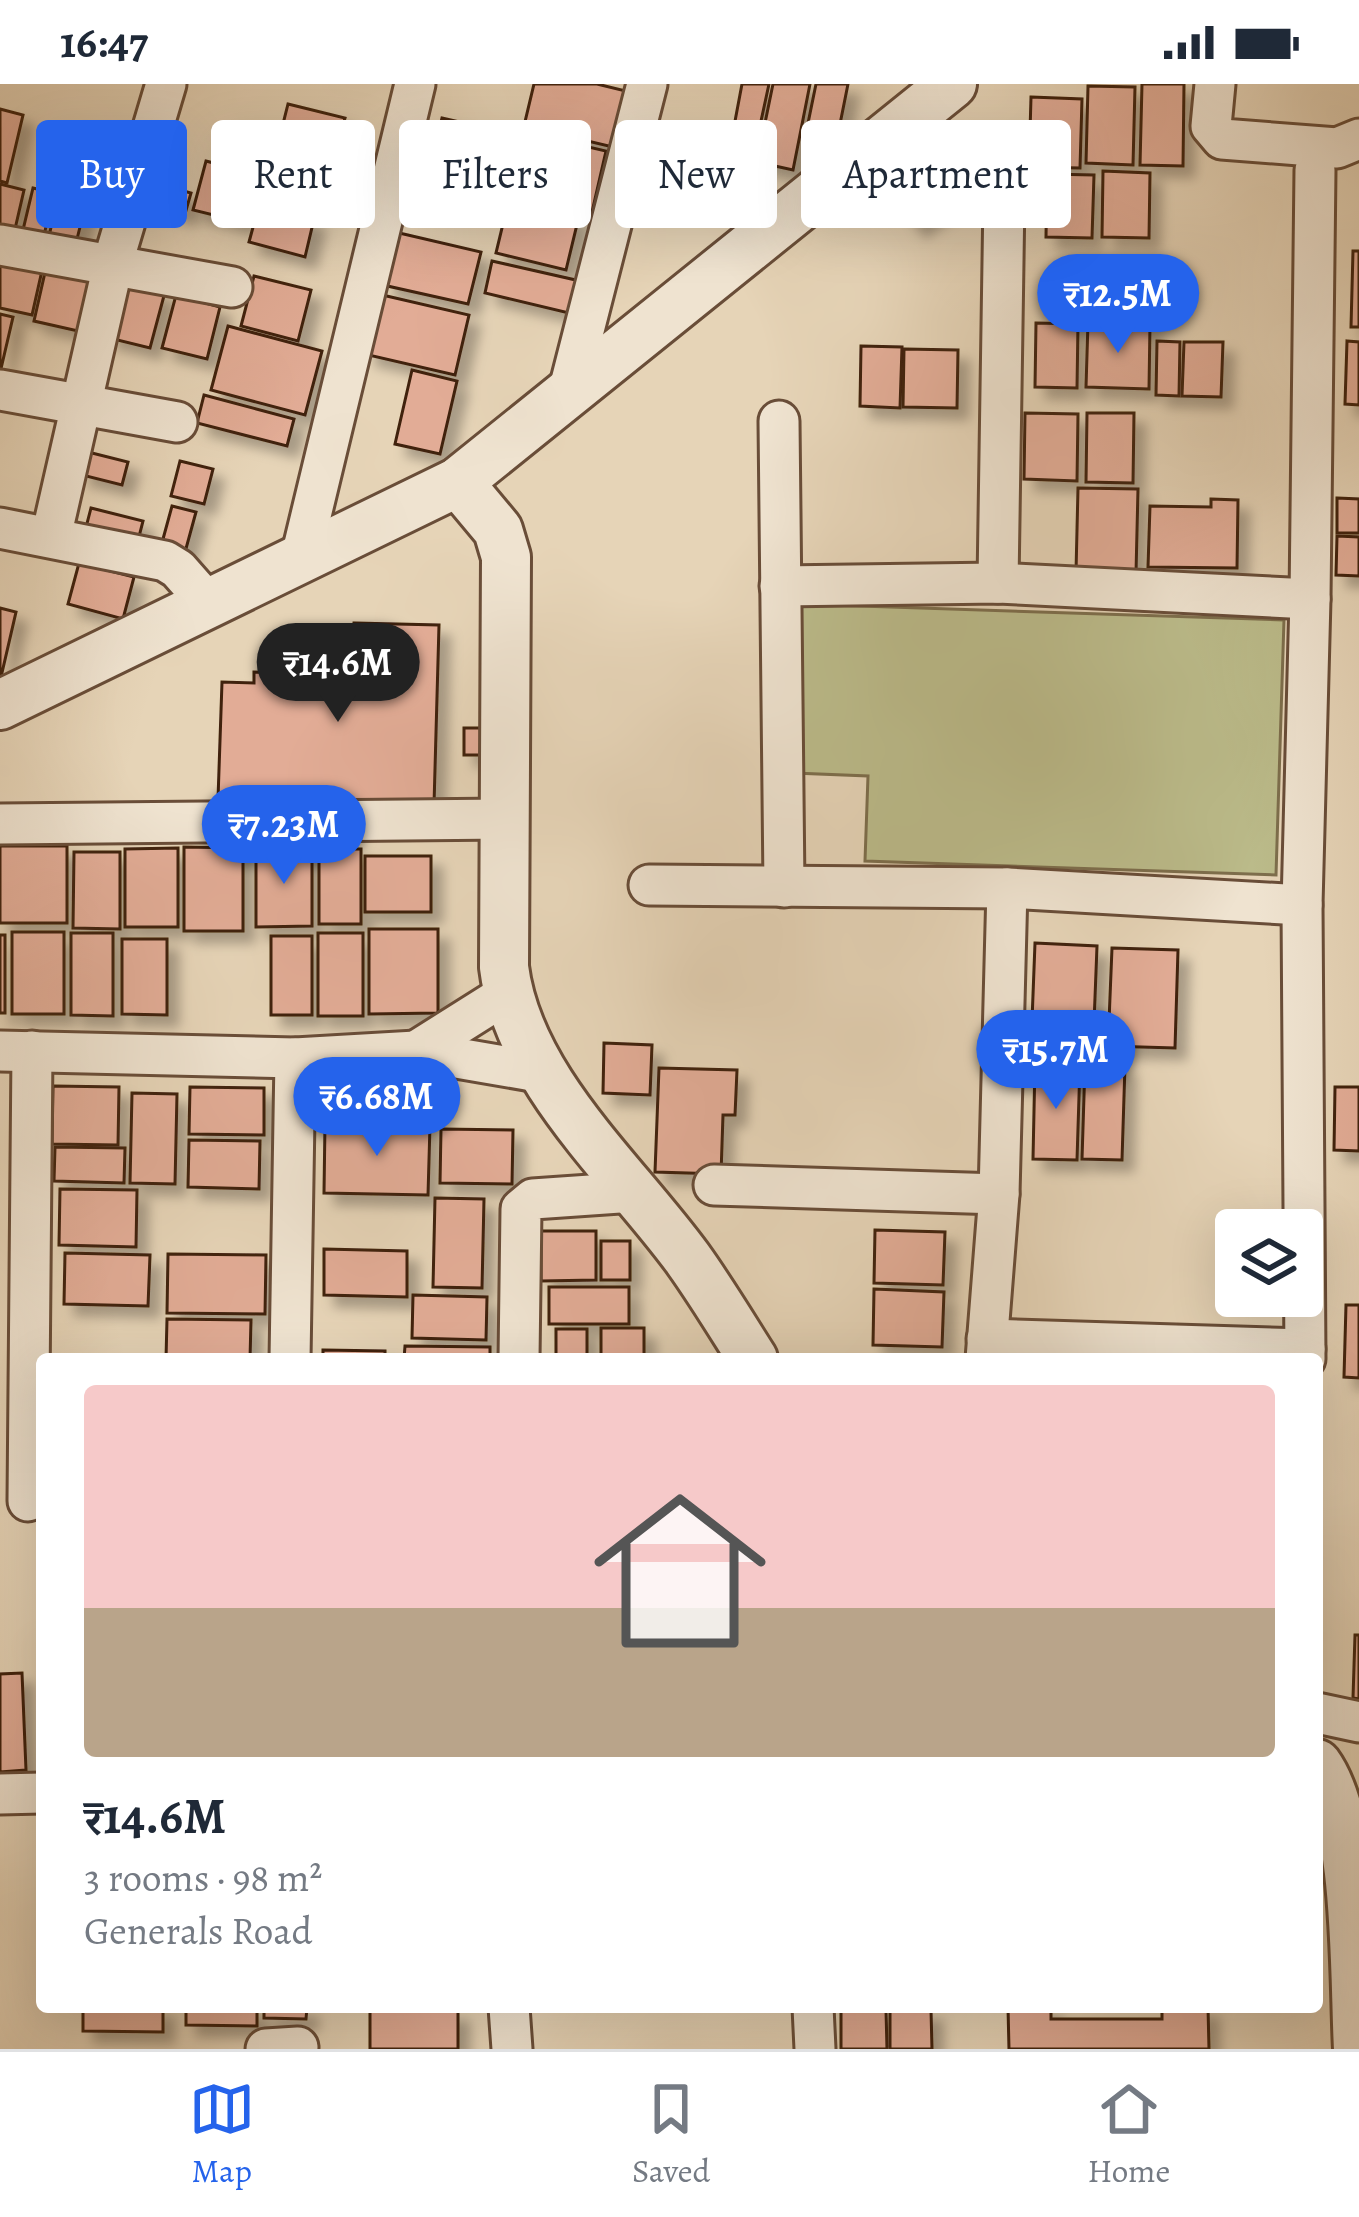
<!DOCTYPE html>
<html lang="en">
<head>
<meta charset="utf-8">
<style>
  body { margin:0; font-family:Alegreya,serif; background:#f2f2f3; color:#1f2937; height:100vh; display:flex; flex-direction:column; font-size:45px; white-space:nowrap }
  * { box-sizing:border-box; margin:0 }
  p { font-size:39px; color:#747a83 }
  .icon { flex:none; width:66px; height:66px; fill:none; stroke:currentColor; stroke-width:2; stroke-linecap:round; stroke-linejoin:round }
  .map { position:relative; flex:1; overflow:hidden }
  .panel { position:absolute; left:36px; top:1269px; width:1287px; height:660px; display:flex; flex-direction:column; background:#fff; border-radius:12px; box-shadow:0 12px 48px #0002 }
  .panel>* { flex:none }
  .guide { position:absolute; left:36px; top:36px; width:1287px; height:108px; display:flex; gap:24px }
  .controls { position:absolute; left:1215px; top:1125px; display:grid; gap:24px }
  .controls a { display:grid; place-items:center; width:108px; height:108px; border-radius:12px; background:#fff; box-shadow:0 12px 48px #0002; font-size:60px }
  .price { position:absolute; translate:-50% -102px; padding:0 27px; border-radius:42px; background:#2563eb; color:#fff; font-size:39px; line-height:78px; filter:drop-shadow(0 3px 6px #0008) }
  .price::after { content:''; position:absolute; left:50%; top:72px; width:36px; height:27px; margin-left:-18px; background:inherit; clip-path:polygon(0 0,100% 0,50% 100%) }
  .price.selected { background:#222; color:#fff }
  ul { padding:0; list-style:none }
  li { display:grid; align-content:center; gap:24px; height:636px; padding:0 48px }
  li+li { border-top:3px solid #e0e1e3 }
  li span { display:grid; place-items:center; height:372px; border-radius:12px; color:#555 }
  li>.icon { margin-inline-start:auto }
  span .icon { width:216px; height:216px; fill:#fffc; stroke-width:1 }
  li b { font-size:51px }
  .pill { padding:0 42px; border-radius:12px; background:#fff; box-shadow:0 12px 48px #0002; font-size:42px; line-height:108px }
  .pill.selected { background:#2563eb; color:#fff }
  .status { display:flex; justify-content:space-between; align-items:center; height:84px; padding:0 60px; background:#fff; direction:ltr }
  .status svg { height:33px; fill:currentColor }
  .dock { display:flex; justify-content:space-around; align-items:center; height:168px; border-top:3px solid #e0e1e3; background:#fff; font-size:33px; color:#747a83 }
  .dock a { display:grid; justify-items:center; gap:6px }
  .dock .selected { color:#2563eb }
  .map>svg:first-child { display:block }
  .green { fill:#bbbb8a; stroke:#7d6e4c; stroke-width:3 }
  .building { fill:#e2ac96; stroke:#3f200d; stroke-width:3; filter:url(#shadow) }
  .lines { fill:none; stroke-linecap:round; stroke-linejoin:round }
  .minor-casing { stroke:#694d38; stroke-width:45 }
  .tertiary-casing { stroke:#694d38; stroke-width:54 }
  .minor { stroke:#efe3d0; stroke-width:39 }
  .tertiary { stroke:#efe3d0; stroke-width:48 }
</style>
</head>
<body>
<div class="status"><b>16:47</b><svg viewBox="0 0 49 12"><path d="M0 12V9h3v3zM5 12V6h3v6zM10 12V3h3v9zM15 12V0h3v12zM26 1h20v11H26zM47 4h2v5h-2z"/></svg></div>
<div class="map">
<svg width="1359" height="1965" viewBox="0 0 1359 1965">
  <defs>
    <filter id="shadow"><feDropShadow dx="11" dy="11" stdDeviation="6" flood-color="#0004"/></filter>
  </defs>
  <rect width="100%" height="100%" fill="#e6d4b7"/>
  <filter id="stains"><feTurbulence type="fractalNoise" baseFrequency=".00167" numOctaves="4"/><feColorMatrix values="0 0 0 0 .2 0 0 0 0 .09 0 0 0 0 .02 0 0 0 .5 -.17"/></filter>
  <radialGradient id="worn" r=".72"><stop offset=".6" stop-color="#630" stop-opacity="0"/><stop offset="1" stop-color="#630" stop-opacity=".3"/></radialGradient>
  <path class="green" d="M 800,520 L 1284,536 L 1276,791 L 865,777 L 868,692 L 794,689 Z"/>
  <g class="building">
    <path d="M 534,0 L 597,0 L 630,8 L 617,64 L 524,42 Z"/>
    <path d="M 742,0 L 769,0 L 753,74 L 729,69 Z"/>
    <path d="M 773,0 L 810,0 L 793,86 L 757,78 Z"/>
    <path d="M 816,0 L 848,0 L 837,55 L 806,49 Z"/>
    <path d="M 1142,0 L 1184,0 L 1183,82 L 1140,81 Z"/>
    <path d="M 1088,2 L 1135,3 L 1133,81 L 1086,79 Z"/>
    <path d="M 1031,13 L 1082,15 L 1080,84 L 1029,83 Z"/>
    <path d="M 288,20 L 345,34 L 337,63 L 281,48 Z"/>
    <path d="M 0,25 L 23,31 L 7,99 L 0,97 Z"/>
    <path d="M 442,34 L 508,49 L 496,98 L 430,83 Z"/>
    <path d="M 520,47 L 606,67 L 592,128 L 506,108 Z"/>
    <path d="M 937,55 L 971,102 L 915,142 L 881,96 Z"/>
    <path d="M 277,74 L 326,86 L 318,118 L 269,105 Z"/>
    <path d="M 206,77 L 255,90 L 242,138 L 193,126 Z"/>
    <path d="M 1103,87 L 1150,89 L 1149,154 L 1102,153 Z"/>
    <path d="M 1047,90 L 1094,91 L 1092,154 L 1046,153 Z"/>
    <path d="M 144,96 L 191,109 L 185,130 L 139,117 Z"/>
    <path d="M 0,100 L 24,106 L 15,145 L 0,141 Z"/>
    <path d="M 33,104 L 54,109 L 44,151 L 23,146 Z"/>
    <path d="M 59,109 L 87,115 L 76,159 L 49,152 Z"/>
    <path d="M 509,115 L 579,132 L 566,186 L 496,169 Z"/>
    <path d="M 259,121 L 314,135 L 305,173 L 249,158 Z"/>
    <path d="M 395,148 L 481,168 L 468,220 L 383,201 Z"/>
    <path d="M 1353,167 L 1359,167 L 1359,243 L 1351,243 Z"/>
    <path d="M 0,173 L 43,182 L 32,231 L 0,224 Z"/>
    <path d="M 492,177 L 580,197 L 573,230 L 485,209 Z"/>
    <path d="M 46,184 L 90,194 L 78,247 L 34,237 Z"/>
    <path d="M 254,192 L 311,206 L 298,257 L 241,242 Z"/>
    <path d="M 120,196 L 165,208 L 150,264 L 105,253 Z"/>
    <path d="M 378,210 L 469,231 L 455,291 L 364,270 Z"/>
    <path d="M 176,211 L 220,223 L 207,275 L 162,264 Z"/>
    <path d="M 0,230 L 13,233 L 0,289 Z"/>
    <path d="M 1088,238 L 1150,240 L 1149,305 L 1086,303 Z"/>
    <path d="M 1036,239 L 1078,240 L 1077,304 L 1035,303 Z"/>
    <path d="M 228,242 L 322,267 L 305,331 L 211,306 Z"/>
    <path d="M 1157,257 L 1180,258 L 1179,312 L 1156,311 Z"/>
    <path d="M 1347,257 L 1359,258 L 1359,321 L 1345,320 Z"/>
    <path d="M 1184,258 L 1223,258 L 1221,313 L 1182,312 Z"/>
    <path d="M 861,262 L 902,263 L 900,324 L 860,322 Z"/>
    <path d="M 904,265 L 958,266 L 957,324 L 903,323 Z"/>
    <path d="M 412,286 L 457,297 L 440,370 L 395,360 Z"/>
    <path d="M 204,311 L 294,335 L 287,362 L 197,339 Z"/>
    <path d="M 1025,329 L 1078,330 L 1077,397 L 1024,395 Z"/>
    <path d="M 1087,329 L 1134,329 L 1133,399 L 1086,398 Z"/>
    <path d="M 84,367 L 128,378 L 122,401 L 78,390 Z"/>
    <path d="M 180,377 L 213,385 L 204,420 L 171,412 Z"/>
    <path d="M 1078,404 L 1138,405 L 1136,489 L 1076,488 Z"/>
    <path d="M 1337,414 L 1359,415 L 1359,449 L 1337,449 Z"/>
    <path d="M 1211,415 L 1238,416 L 1237,484 L 1148,483 L 1150,422 L 1211,423 Z"/>
    <path d="M 172,422 L 196,428 L 184,472 L 160,466 Z"/>
    <path d="M 91,424 L 143,437 L 135,468 L 83,455 Z"/>
    <path d="M 1337,452 L 1359,453 L 1359,492 L 1336,491 Z"/>
    <path d="M 79,479 L 134,493 L 123,535 L 68,520 Z"/>
    <path d="M 0,524 L 16,528 L 1,593 L 0,592 Z"/>
    <path d="M 354,539 L 439,541 L 434,721 L 218,715 L 222,598 L 254,599 L 254,588 L 323,590 L 324,560 L 353,561 Z"/>
    <rect x="464" y="644" width="24" height="27"/>
    <rect x="0" y="762" width="67" height="77"/>
    <path d="M 184,763 L 243,764 L 243,847 L 184,847 Z"/>
    <path d="M 178,764 L 178,843 L 125,843 L 125,765 Z"/>
    <path d="M 256,764 L 312,764 L 312,842 L 256,843 Z"/>
    <rect x="319" y="765" width="42" height="75"/>
    <path d="M 74,768 L 120,768 L 120,845 L 73,844 Z"/>
    <rect x="365" y="772" width="66" height="56"/>
    <path d="M 369,845 L 438,845 L 438,929 L 369,930 Z"/>
    <rect x="12" y="848" width="52" height="82"/>
    <path d="M 71,849 L 113,849 L 113,932 L 71,931 Z"/>
    <rect x="318" y="849" width="45" height="83"/>
    <rect x="0" y="851" width="5" height="78"/>
    <rect x="271" y="852" width="41" height="79"/>
    <path d="M 122,855 L 167,855 L 167,931 L 122,930 Z"/>
    <path d="M 1035,859 L 1097,862 L 1093,965 L 1031,963 Z"/>
    <path d="M 1112,864 L 1178,866 L 1175,964 L 1108,962 Z"/>
    <path d="M 604,959 L 652,961 L 650,1011 L 603,1009 Z"/>
    <path d="M 1035,979 L 1080,981 L 1077,1076 L 1033,1075 Z"/>
    <path d="M 1085,980 L 1125,981 L 1122,1076 L 1082,1075 Z"/>
    <path d="M 659,984 L 737,986 L 735,1031 L 723,1031 L 721,1090 L 655,1088 Z"/>
    <path d="M 53,1002 L 119,1003 L 118,1061 L 52,1060 Z"/>
    <path d="M 190,1003 L 264,1004 L 264,1051 L 189,1050 Z"/>
    <path d="M 1335,1003 L 1359,1003 L 1359,1067 L 1334,1066 Z"/>
    <path d="M 132,1009 L 177,1010 L 175,1100 L 130,1099 Z"/>
    <path d="M 325,1039 L 430,1041 L 428,1111 L 324,1109 Z"/>
    <path d="M 441,1045 L 513,1046 L 512,1100 L 440,1099 Z"/>
    <path d="M 189,1056 L 260,1057 L 259,1105 L 188,1103 Z"/>
    <path d="M 55,1063 L 125,1064 L 124,1099 L 54,1097 Z"/>
    <path d="M 60,1105 L 137,1106 L 136,1163 L 59,1161 Z"/>
    <path d="M 435,1114 L 484,1115 L 482,1204 L 433,1203 Z"/>
    <path d="M 875,1146 L 945,1148 L 943,1201 L 874,1199 Z"/>
    <path d="M 541,1147 L 596,1147 L 596,1196 L 541,1197 Z"/>
    <rect x="601" y="1157" width="29" height="39"/>
    <path d="M 324,1165 L 407,1167 L 407,1213 L 324,1211 Z"/>
    <path d="M 65,1169 L 150,1171 L 148,1222 L 64,1220 Z"/>
    <path d="M 168,1170 L 266,1171 L 265,1230 L 167,1229 Z"/>
    <rect x="549" y="1203" width="80" height="37"/>
    <path d="M 874,1205 L 944,1208 L 942,1263 L 873,1261 Z"/>
    <path d="M 413,1211 L 487,1213 L 486,1256 L 412,1254 Z"/>
    <path d="M 1346,1221 L 1359,1221 L 1359,1294 L 1344,1293 Z"/>
    <path d="M 167,1235 L 251,1236 L 250,1275 L 166,1275 Z"/>
    <rect x="601" y="1244" width="43" height="31"/>
    <rect x="556" y="1245" width="31" height="30"/>
    <path d="M 405,1262 L 490,1263 L 490,1275 L 404,1275 Z"/>
    <path d="M 323,1266 L 385,1267 L 385,1275 L 323,1275 Z"/>
    <path d="M 1355,1551 L 1359,1551 L 1359,1615 L 1353,1614 Z"/>
    <path d="M 22,1589 L 26,1686 L 0,1688 L 0,1590 Z"/>
    <path d="M 83,1923 L 163,1923 L 163,1948 L 83,1947 Z"/>
    <path d="M 186,1923 L 257,1923 L 257,1942 L 186,1941 Z"/>
    <path d="M 264,1923 L 307,1923 L 306,1935 L 264,1934 Z"/>
    <path d="M 1008,1923 L 1051,1923 L 1051,1935 L 1162,1935 L 1162,1923 L 1208,1923 L 1209,1965 L 1009,1965 Z"/>
    <path d="M 370,1926 L 458,1927 L 458,1965 L 370,1965 Z"/>
    <path d="M 886,1926 L 887,1965 L 841,1965 L 841,1927 Z"/>
    <path d="M 931,1926 L 932,1965 L 890,1965 L 890,1927 Z"/>
  </g>
  <g class="lines">
    <g class="minor-casing">
      <g id="minor">
        <path d="M 1215,0 L 1211,42 L 1222,55 L 1337,64 L 1359,55"/>
        <path d="M 0,161 L 232,203"/>
        <path d="M 569,305 L 647,0"/>
        <path d="M 0,306 L 177,338"/>
        <path d="M 779,337 L 784,803"/>
        <path d="M 0,444 L 165,477 L 178,485 L 208,519"/>
        <path d="M 51,453 L 116,168 L 166,0"/>
        <path d="M 301,473 L 415,0"/>
        <path d="M 998,499 L 1004,113"/>
        <path d="M 780,502 L 998,499 L 1310,515"/>
        <path d="M 0,740 L 506,735"/>
        <path d="M 649,801 L 1007,804 L 1302,821"/>
        <path d="M 0,967 L 295,974 L 416,967 L 544,989"/>
        <path d="M 416,967 L 508,909"/>
        <path d="M 714,1101 L 999,1110"/>
        <path d="M 987,1255 L 1305,1265"/>
        <path d="M 290,1275 L 295,974"/>
        <path d="M 519,1275 L 521,1125 L 533,1115 L 634,1108"/>
        <path d="M 986,1275 L 999,1110 L 1007,804"/>
        <path d="M 1305,1275 L 1302,821 L 1310,515 L 1315,86"/>
        <path d="M 28,1417 L 32,967"/>
        <path d="M 1317,1629 L 1359,1638"/>
        <path d="M 0,1710 L 42,1709"/>
        <path d="M 509,1923 L 512,1965"/>
        <path d="M 813,1923 L 815,1965"/>
        <path d="M 266,1965 L 298,1963"/>
      </g>
    </g>
    <g class="tertiary-casing">
      <g id="tertiary">
        <path d="M 458,398 L 498,446 L 506,473 L 504,883 C 518,996 623,1086 688,1175 C 711,1207 732,1242 753,1275"/>
        <path d="M 0,621 L 458,398 L 952,0"/>
        <path d="M 1317,1680 C 1359,1737 1354,1892 1358,1965"/>
      </g>
    </g>
    <use href="#minor" class="minor"/>
    <use href="#tertiary" class="tertiary"/>
  </g>
  <rect width="100%" height="100%" filter="url(#stains)"/>
  <rect width="100%" height="100%" fill="url(#worn)"/>
</svg>
<div class="controls">
<a><svg class="icon" aria-label="layers" viewBox="0 0 24 24"><path d="M12 4l9 5-9 5-9-5zM3 14l9 5 9-5"/></svg></a>
</div>
<b class="price" style="left:1118px;top:272px">₹12.5M</b>
<b class="price selected" style="left:338px;top:641px">₹14.6M</b>
<b class="price" style="left:284px;top:803px">₹7.23M</b>
<b class="price" style="left:1056px;top:1028px">₹15.7M</b>
<b class="price" style="left:377px;top:1075px">₹6.68M</b>
<div class="guide">
<a class="pill selected">Buy</a>
<a class="pill">Rent</a>
<a class="pill">Filters</a>
<a class="pill">New</a>
<a class="pill">Apartment</a>
</div>
<section class="panel">
<ul>
<li><span style="background:linear-gradient(#f6c9c9 60%,#b9a48a 0)"><svg class="icon" aria-label="home" viewBox="0 0 24 24"><path d="M3 11l9-7 9 7M6 9v11h12V9"/></svg></span><div><b>₹14.6M</b><p>3 rooms · 98 m²</p><p>Generals Road</p></div></li>
</ul>
</section>
</div>
<nav class="dock">
<a class="selected"><svg class="icon" aria-label="map" viewBox="0 0 24 24"><path d="M3 6l6-2 6 2 6-2v14l-6 2-6-2-6 2zM9 4v14M15 6v14"/></svg>Map</a>
<a><svg class="icon" aria-label="saved" viewBox="0 0 24 24"><path d="M7 4h10v16l-5-4-5 4z"/></svg>Saved</a>
<a><svg class="icon" aria-label="home" viewBox="0 0 24 24"><path d="M3 11l9-7 9 7M6 9v11h12V9"/></svg>Home</a>
</nav>
</body>
</html>
